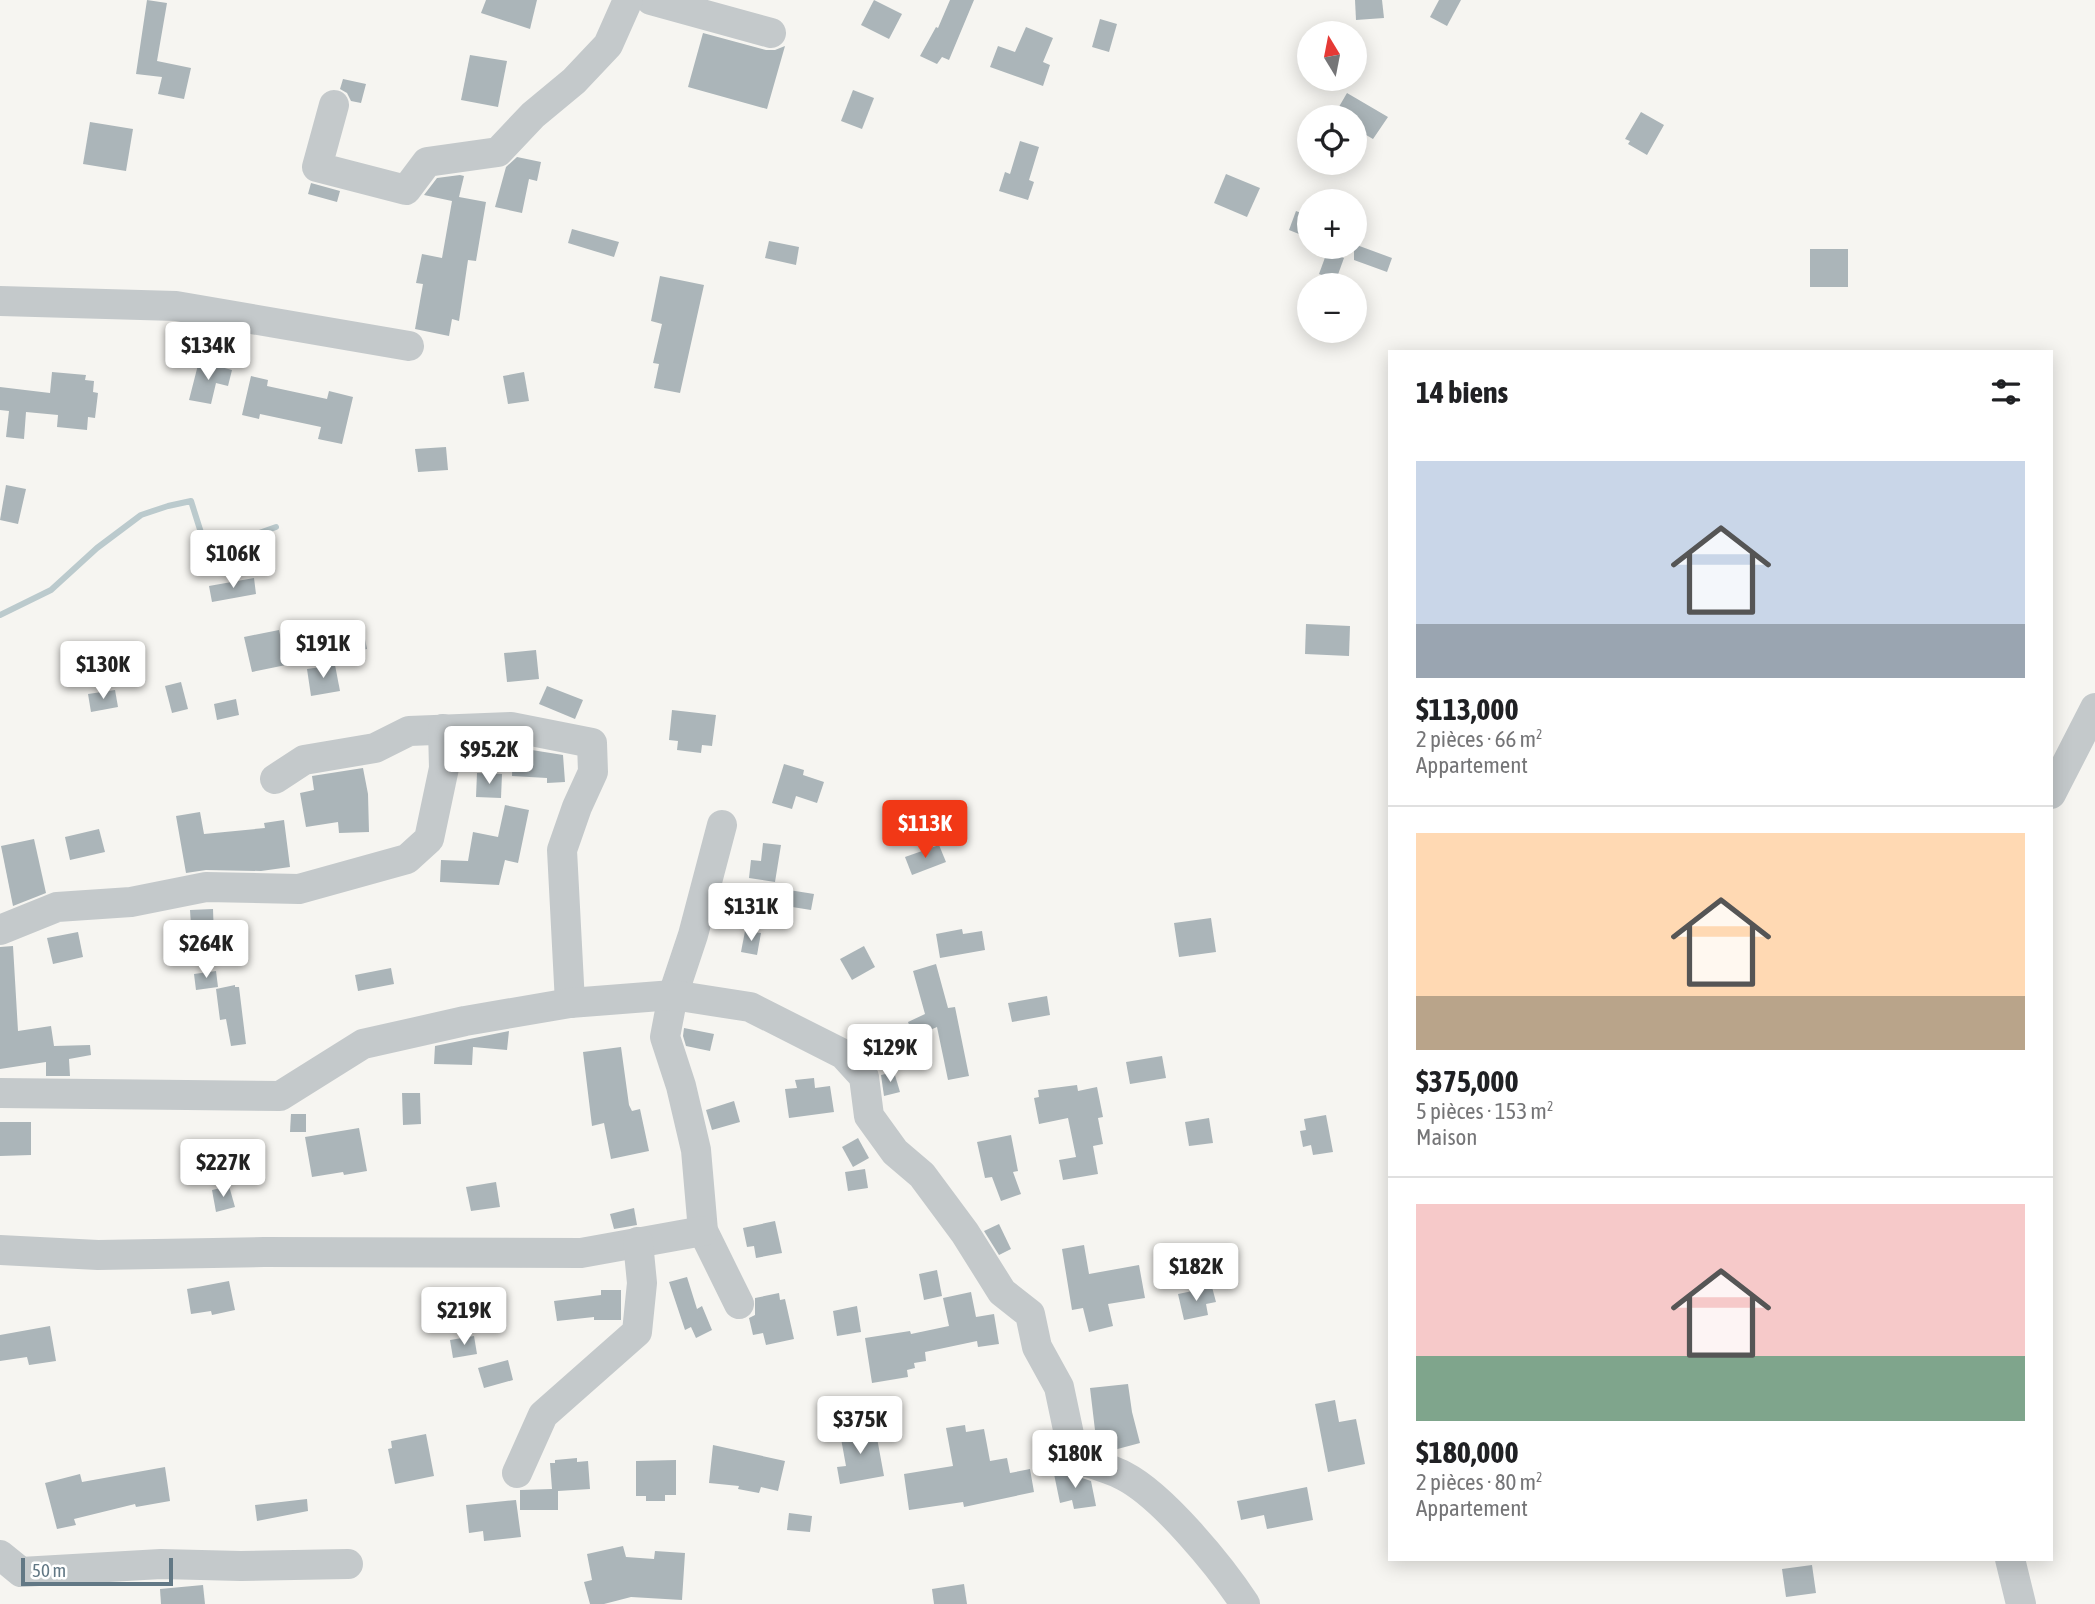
<!DOCTYPE html>
<html lang="fr">
<head>
<meta charset="utf-8">
<style>
  body { margin:0; font-family:"Asap Condensed",sans-serif; background:#f6f6f6; color:#202124; height:100vh; display:flex; flex-direction:column; font-size:26px; white-space:nowrap }
  * { box-sizing:border-box; margin:0 }
  p { font-size:23px; color:#757577 }
  .icon { flex:none; width:38px; height:38px; fill:none; stroke:currentColor; stroke-width:2; stroke-linecap:round; stroke-linejoin:round }
  .map { position:relative; flex:1; overflow:hidden }
  .sheet { position:absolute; left:1388px; top:350px; width:665px; height:1211px; display:flex; flex-direction:column; background:#fff; border-radius:0px; box-shadow:0 4px 18px #0003 }
  .sheet>* { flex:none }
  .needle { width:46px; rotate:350deg }
  .tools { position:absolute; left:1297px; top:21px; display:grid; gap:14px }
  .tools a { display:grid; place-items:center; width:70px; height:70px; border-radius:50%; background:#fff; box-shadow:0 4px 18px #0003; font-size:35px }
  .scale { position:absolute; left:21px; bottom:18px; width:152px; box-sizing:border-box; padding-left:7px; border:4px solid #627885; border-top:0; font-size:19px; line-height:24px; white-space:nowrap; color:#627885; -webkit-text-stroke:5px #fff; paint-order:stroke }
  .price { position:absolute; translate:-50% -60px; padding:0 16px; border-radius:7px; background:#fff; color:#222; font-size:23px; line-height:46px; filter:drop-shadow(0 2px 4px #0008) }
  .price::after { content:''; position:absolute; left:50%; top:42px; width:21px; height:16px; margin-left:-10px; background:inherit; clip-path:polygon(0 0,100% 0,50% 100%) }
  .price.active { background:#f13816; color:#fff }
  ul { padding:0; list-style:none }
  li { display:grid; align-content:center; gap:14px; height:371px; padding:0 28px }
  li+li { border-top:2px solid #e0e0e0 }
  li span { display:grid; place-items:center; height:217px; border-radius:0px; color:#555 }
  li>.icon { margin-inline-start:auto }
  span .icon { width:126px; height:126px; fill:#fffc; stroke-width:1 }
  li b { font-size:30px }
  h2 { display:flex; justify-content:space-between; align-items:center; height:84px; padding:0 28px; font-size:30px }
  .map>svg:first-child { display:block }
  .lines { fill:none; stroke-linecap:round; stroke-linejoin:round }
  .stream { stroke:#bbcacd; stroke-width:6 }
  .building { fill:#abb5b9 }
  .minor { stroke:#c4c9cb; stroke-width:30 }
</style>
</head>
<body>
<div class="map">
<svg width="2095" height="1604" viewBox="0 0 2095 1604">
  <rect width="100%" height="100%" fill="#f6f5f1"/>
  <g class="lines">
    <path class="stream" d="M 0,615 L 51,590 L 97,548 L 141,515 L 168,506 L 191,501 L 203,539 L 240,540 L 276,527"/>
  </g>
  <g class="building">
    <path d="M 147,0 L 167,3 L 157,61 L 191,68 L 184,99 L 158,94 L 162,77 L 136,74 Z"/>
    <path d="M 486,0 L 537,0 L 530,29 L 481,13 Z"/>
    <path d="M 874,0 L 902,14 L 889,39 L 861,25 Z"/>
    <path d="M 950,0 L 974,0 L 949,60 L 942,57 L 937,64 L 920,56 L 936,27 L 938,28 Z"/>
    <path d="M 1355,0 L 1382,0 L 1384,18 L 1356,20 Z"/>
    <path d="M 1439,0 L 1461,0 L 1447,26 L 1430,17 Z"/>
    <path d="M 1100,19 L 1117,24 L 1109,52 L 1092,47 Z"/>
    <path d="M 1026,27 L 1053,38 L 1043,62 L 1050,65 L 1043,86 L 990,67 L 998,46 L 1015,52 Z"/>
    <path d="M 703,33 L 766,50 L 775,50 L 785,46 L 767,109 L 688,87 Z"/>
    <path d="M 470,55 L 507,61 L 498,107 L 461,100 Z"/>
    <path d="M 343,79 L 366,84 L 361,103 L 351,101 L 347,93 L 340,89 Z"/>
    <path d="M 853,90 L 874,98 L 862,129 L 841,121 Z"/>
    <path d="M 1347,93 L 1388,117 L 1373,139 L 1354,128 L 1354,117 L 1333,117 Z"/>
    <path d="M 1641,112 L 1664,125 L 1647,155 L 1628,144 L 1630,141 L 1625,139 Z"/>
    <path d="M 90,122 L 133,129 L 126,171 L 83,164 Z"/>
    <path d="M 1020,141 L 1039,147 L 1029,180 L 1034,182 L 1028,200 L 999,191 L 1005,172 L 1010,174 Z"/>
    <path d="M 517,157 L 541,162 L 537,181 L 529,179 L 522,213 L 495,207 L 506,167 Z"/>
    <path d="M 1226,174 L 1260,188 L 1247,217 L 1214,203 Z"/>
    <path d="M 460,175 L 464,176 L 459,197 L 486,202 L 476,261 L 468,260 L 459,321 L 452,319 L 449,336 L 415,329 L 423,284 L 416,283 L 422,254 L 442,258 L 452,201 L 424,195 L 437,178 Z"/>
    <path d="M 311,183 L 340,191 L 337,202 L 308,194 Z"/>
    <path d="M 1296,211 L 1309,216 L 1309,238 L 1289,230 Z"/>
    <path d="M 572,229 L 619,242 L 614,257 L 568,243 Z"/>
    <path d="M 769,241 L 799,247 L 796,265 L 765,258 Z"/>
    <path d="M 1354,244 L 1392,258 L 1387,272 L 1354,260 Z"/>
    <rect x="1810" y="249" width="38" height="38"/>
    <path d="M 1327,252 L 1344,258 L 1336,280 L 1319,274 Z"/>
    <path d="M 660,276 L 704,285 L 680,393 L 654,388 L 659,364 L 653,363 L 662,324 L 651,321 Z"/>
    <path d="M 199,361 L 232,370 L 228,386 L 216,383 L 211,404 L 189,400 Z"/>
    <path d="M 52,372 L 86,375 L 85,380 L 94,381 L 93,392 L 98,393 L 95,418 L 88,417 L 87,430 L 57,427 L 58,415 L 26,412 L 24,439 L 6,437 L 9,411 L 0,410 L 0,387 L 50,393 Z"/>
    <path d="M 524,372 L 529,401 L 508,404 L 503,376 Z"/>
    <path d="M 251,376 L 268,380 L 267,386 L 327,399 L 329,391 L 353,397 L 342,444 L 318,439 L 321,427 L 260,414 L 259,419 L 242,415 Z"/>
    <path d="M 446,447 L 448,470 L 418,472 L 415,449 Z"/>
    <path d="M 6,485 L 26,489 L 18,524 L 0,520 Z"/>
    <path d="M 254,578 L 256,594 L 212,602 L 209,586 Z"/>
    <path d="M 1306,624 L 1350,626 L 1349,656 L 1305,654 Z"/>
    <path d="M 279,630 L 286,665 L 252,672 L 244,637 Z"/>
    <path d="M 364,634 L 367,649 L 338,654 L 336,640 Z"/>
    <path d="M 536,650 L 539,679 L 507,682 L 504,653 Z"/>
    <path d="M 335,665 L 340,691 L 311,696 L 307,669 Z"/>
    <path d="M 181,682 L 188,709 L 172,713 L 165,686 Z"/>
    <path d="M 547,686 L 583,700 L 575,719 L 539,704 Z"/>
    <path d="M 115,690 L 118,707 L 91,712 L 88,694 Z"/>
    <path d="M 236,699 L 239,715 L 217,720 L 214,704 Z"/>
    <path d="M 672,710 L 716,715 L 712,746 L 702,745 L 701,753 L 677,750 L 678,741 L 669,740 Z"/>
    <path d="M 513,747 L 563,755 L 565,782 L 547,783 L 547,778 L 512,776 Z"/>
    <path d="M 784,764 L 804,770 L 803,775 L 824,782 L 817,803 L 796,796 L 792,809 L 772,803 Z"/>
    <path d="M 363,768 L 368,794 L 369,832 L 339,833 L 338,822 L 306,827 L 300,793 L 314,790 L 312,776 Z"/>
    <path d="M 477,773 L 502,774 L 501,798 L 476,797 Z"/>
    <path d="M 505,805 L 529,810 L 518,863 L 505,860 L 499,885 L 440,882 L 441,860 L 468,861 L 473,832 L 498,837 Z"/>
    <path d="M 200,812 L 204,834 L 265,828 L 264,823 L 284,820 L 290,867 L 261,871 L 206,870 L 186,873 L 176,816 Z"/>
    <path d="M 99,829 L 105,852 L 70,860 L 65,837 Z"/>
    <path d="M 34,839 L 46,893 L 13,906 L 1,846 Z"/>
    <path d="M 763,843 L 781,845 L 775,882 L 749,878 L 751,860 L 761,861 Z"/>
    <path d="M 939,845 L 946,862 L 912,875 L 905,857 Z"/>
    <path d="M 789,890 L 814,894 L 811,910 L 786,906 Z"/>
    <path d="M 213,909 L 214,938 L 192,940 L 190,910 Z"/>
    <path d="M 1211,918 L 1216,952 L 1179,957 L 1174,923 Z"/>
    <path d="M 962,929 L 963,934 L 982,931 L 985,950 L 940,958 L 936,934 Z"/>
    <path d="M 745,931 L 761,933 L 757,955 L 741,952 Z"/>
    <path d="M 78,932 L 83,957 L 53,964 L 47,938 Z"/>
    <path d="M 13,946 L 18,1031 L 51,1026 L 54,1046 L 90,1045 L 91,1055 L 69,1059 L 70,1076 L 46,1076 L 46,1062 L 0,1069 L 0,947 Z"/>
    <path d="M 864,946 L 875,967 L 852,980 L 840,959 Z"/>
    <path d="M 936,964 L 948,1008 L 955,1007 L 969,1076 L 948,1080 L 937,1027 L 914,1037 L 908,1022 L 925,1014 L 913,971 Z"/>
    <path d="M 391,968 L 394,984 L 358,991 L 355,975 Z"/>
    <path d="M 216,971 L 218,987 L 196,990 L 194,974 Z"/>
    <path d="M 235,985 L 235,987 L 239,987 L 246,1044 L 231,1046 L 226,1019 L 220,1020 L 216,989 Z"/>
    <path d="M 1047,996 L 1050,1015 L 1012,1022 L 1008,1003 Z"/>
    <path d="M 684,1028 L 714,1034 L 710,1051 L 686,1046 L 683,1036 Z"/>
    <path d="M 509,1031 L 507,1050 L 473,1047 L 472,1065 L 434,1064 L 435,1046 Z"/>
    <path d="M 621,1047 L 629,1105 L 632,1111 L 640,1109 L 649,1151 L 611,1159 L 604,1123 L 592,1126 L 583,1052 Z"/>
    <path d="M 1162,1056 L 1166,1078 L 1130,1084 L 1126,1062 Z"/>
    <path d="M 894,1072 L 900,1092 L 884,1096 L 881,1075 Z"/>
    <path d="M 814,1078 L 815,1088 L 830,1086 L 834,1112 L 789,1118 L 785,1089 L 797,1088 L 795,1080 Z"/>
    <path d="M 1077,1085 L 1078,1091 L 1097,1087 L 1103,1117 L 1098,1118 L 1103,1144 L 1093,1146 L 1098,1174 L 1063,1180 L 1059,1160 L 1076,1157 L 1068,1118 L 1039,1124 L 1034,1098 L 1039,1097 L 1038,1090 Z"/>
    <path d="M 402,1093 L 420,1093 L 421,1124 L 403,1125 Z"/>
    <path d="M 734,1101 L 740,1122 L 712,1130 L 706,1110 Z"/>
    <path d="M 291,1114 L 306,1114 L 306,1132 L 290,1132 Z"/>
    <path d="M 1326,1115 L 1333,1152 L 1313,1155 L 1311,1145 L 1303,1147 L 1300,1131 L 1306,1130 L 1304,1119 Z"/>
    <path d="M 1209,1118 L 1213,1143 L 1189,1146 L 1185,1122 Z"/>
    <path d="M 0,1122 L 31,1122 L 31,1155 L 0,1156 Z"/>
    <path d="M 359,1128 L 367,1171 L 344,1175 L 343,1172 L 312,1177 L 305,1137 Z"/>
    <path d="M 1011,1135 L 1018,1171 L 1013,1172 L 1021,1194 L 1001,1201 L 992,1177 L 985,1178 L 977,1142 Z"/>
    <path d="M 858,1138 L 869,1158 L 853,1167 L 842,1147 Z"/>
    <path d="M 865,1169 L 868,1188 L 848,1191 L 845,1172 Z"/>
    <path d="M 496,1182 L 500,1207 L 471,1211 L 466,1187 Z"/>
    <path d="M 229,1186 L 235,1207 L 216,1212 L 212,1190 Z"/>
    <path d="M 634,1208 L 637,1225 L 614,1229 L 610,1214 Z"/>
    <path d="M 775,1221 L 782,1253 L 756,1258 L 754,1246 L 747,1247 L 743,1228 Z"/>
    <path d="M 999,1224 L 1011,1249 L 999,1255 L 984,1231 Z"/>
    <path d="M 1084,1245 L 1089,1274 L 1139,1265 L 1145,1298 L 1108,1304 L 1113,1326 L 1089,1332 L 1083,1308 L 1072,1310 L 1062,1249 Z"/>
    <path d="M 937,1270 L 942,1296 L 924,1300 L 919,1274 Z"/>
    <path d="M 687,1277 L 697,1309 L 702,1306 L 712,1330 L 696,1338 L 691,1327 L 685,1330 L 669,1282 Z"/>
    <path d="M 229,1281 L 235,1310 L 212,1315 L 211,1311 L 191,1314 L 187,1289 Z"/>
    <path d="M 1212,1287 L 1216,1302 L 1206,1304 L 1208,1315 L 1184,1320 L 1178,1294 Z"/>
    <path d="M 601,1290 L 621,1290 L 621,1320 L 594,1320 L 594,1317 L 557,1321 L 554,1301 L 601,1295 Z"/>
    <path d="M 971,1292 L 976,1317 L 994,1314 L 999,1344 L 978,1347 L 977,1341 L 925,1352 L 926,1361 L 914,1363 L 915,1368 L 907,1370 L 908,1377 L 872,1383 L 865,1338 L 910,1331 L 911,1334 L 949,1326 L 943,1298 Z"/>
    <path d="M 779,1293 L 780,1300 L 785,1299 L 794,1339 L 766,1345 L 763,1333 L 753,1335 L 749,1318 L 755,1315 L 755,1298 Z"/>
    <path d="M 857,1306 L 861,1332 L 837,1336 L 833,1311 Z"/>
    <path d="M 50,1326 L 56,1361 L 29,1365 L 27,1357 L 0,1361 L 0,1335 Z"/>
    <path d="M 474,1336 L 477,1354 L 453,1358 L 450,1340 Z"/>
    <path d="M 508,1360 L 513,1380 L 484,1388 L 478,1368 Z"/>
    <path d="M 1128,1384 L 1132,1412 L 1140,1443 L 1110,1451 L 1097,1447 L 1090,1388 Z"/>
    <path d="M 1335,1400 L 1339,1422 L 1356,1419 L 1365,1464 L 1328,1472 L 1315,1404 Z"/>
    <path d="M 965,1425 L 966,1432 L 984,1429 L 990,1461 L 1007,1458 L 1010,1473 L 1030,1469 L 1034,1492 L 964,1507 L 963,1502 L 909,1510 L 904,1474 L 953,1466 L 946,1428 Z"/>
    <path d="M 875,1427 L 884,1476 L 840,1484 L 837,1467 L 846,1466 L 840,1433 Z"/>
    <path d="M 426,1434 L 434,1476 L 395,1484 L 388,1449 L 392,1448 L 391,1441 Z"/>
    <path d="M 713,1445 L 785,1461 L 778,1491 L 761,1487 L 759,1493 L 738,1489 L 739,1486 L 709,1483 Z"/>
    <path d="M 577,1458 L 577,1462 L 588,1461 L 590,1489 L 558,1491 L 558,1510 L 520,1510 L 520,1490 L 552,1489 L 550,1463 L 555,1463 L 555,1460 Z"/>
    <path d="M 676,1460 L 676,1495 L 665,1495 L 665,1501 L 646,1501 L 646,1496 L 636,1496 L 636,1461 Z"/>
    <path d="M 165,1467 L 170,1501 L 136,1507 L 135,1504 L 74,1519 L 76,1525 L 57,1529 L 45,1483 L 80,1474 L 82,1482 Z"/>
    <path d="M 1064,1472 L 1091,1481 L 1096,1506 L 1074,1509 L 1072,1500 L 1060,1503 L 1054,1474 Z"/>
    <path d="M 1307,1487 L 1313,1520 L 1267,1529 L 1264,1515 L 1241,1520 L 1237,1501 Z"/>
    <path d="M 307,1499 L 308,1511 L 257,1521 L 255,1505 Z"/>
    <path d="M 516,1500 L 521,1537 L 484,1541 L 483,1531 L 469,1533 L 466,1505 Z"/>
    <path d="M 789,1513 L 812,1516 L 810,1532 L 787,1530 Z"/>
    <path d="M 623,1546 L 626,1557 L 654,1559 L 655,1551 L 685,1553 L 682,1600 L 631,1597 L 604,1604 L 590,1604 L 584,1582 L 592,1580 L 587,1554 Z"/>
    <path d="M 1812,1565 L 1816,1593 L 1786,1597 L 1782,1569 Z"/>
    <path d="M 964,1584 L 967,1604 L 934,1604 L 932,1589 Z"/>
    <path d="M 203,1585 L 205,1604 L 161,1604 L 160,1589 Z"/>
  </g>
  <g class="lines">
    <g class="minor">
      <path d="M 651,0 L 771,33"/>
      <path d="M 334,105 L 317,167 L 406,190 L 427,162 L 498,152 L 533,115 L 574,81 L 608,45 L 628,0"/>
      <path d="M 0,301 L 176,306 L 409,346"/>
      <path d="M 275,779 L 304,760 L 375,748 L 409,731 L 511,727 L 592,743 L 593,772 L 577,807 L 562,850 L 570,1003"/>
      <path d="M 2051,794 L 2095,708"/>
      <path d="M 722,825 L 693,935 L 673,995 L 665,1037 L 681,1086 L 696,1150 L 703,1231 L 739,1304"/>
      <path d="M 0,930 L 57,907 L 131,902 L 206,887 L 299,889 L 407,859 L 429,839 L 444,768 L 443,729"/>
      <path d="M 0,1093 L 280,1096 L 363,1044 L 465,1021 L 570,1003 L 673,995 L 750,1007 L 843,1054 L 864,1077 L 869,1116 L 895,1152 L 922,1175 L 965,1233 L 1002,1292 L 1030,1314 L 1037,1347 L 1059,1387 L 1074,1458 C 1090,1463 1109,1468 1124,1476 C 1163,1496 1221,1567 1245,1604"/>
      <path d="M 0,1250 L 98,1255 L 264,1252 L 581,1253 L 703,1231"/>
      <path d="M 517,1473 L 543,1415 L 637,1332 L 642,1283 L 638,1242"/>
      <path d="M 0,1555 L 21,1572 L 161,1564 L 241,1566 L 348,1564"/>
      <path d="M 2010,1559 L 2021,1604"/>
    </g>
  </g>
</svg>
<div class="tools">
<a><svg class="needle" viewBox="-14 -14 28 28"><path d="M0-13l5 13h-10z" fill="#e53935"/><path d="M0 13l5-13h-10z" fill="#757577"/></svg></a>
<a><svg class="icon" aria-label="locate" viewBox="0 0 24 24"><circle cx="12" cy="12" r="6"/><path d="M12 2v4M12 18v4M2 12h4M18 12h4"/></svg></a>
<a>+</a>
<a>−</a>
</div>
<div class="scale">50 m</div>
<b class="price" style="left:208px;top:382px">$134K</b>
<b class="price" style="left:233px;top:590px">$106K</b>
<b class="price" style="left:323px;top:680px">$191K</b>
<b class="price" style="left:103px;top:701px">$130K</b>
<b class="price" style="left:489px;top:786px">$95.2K</b>
<b class="price active" style="left:925px;top:860px">$113K</b>
<b class="price" style="left:751px;top:943px">$131K</b>
<b class="price" style="left:206px;top:980px">$264K</b>
<b class="price" style="left:890px;top:1084px">$129K</b>
<b class="price" style="left:223px;top:1199px">$227K</b>
<b class="price" style="left:1196px;top:1303px">$182K</b>
<b class="price" style="left:464px;top:1347px">$219K</b>
<b class="price" style="left:860px;top:1456px">$375K</b>
<b class="price" style="left:1075px;top:1490px">$180K</b>
<section class="sheet">
<h2>14 biens<svg class="icon" aria-label="filters" viewBox="0 0 24 24"><path d="M4 7h16M4 17h16"/><circle cx="9" cy="7" r="2"/><circle cx="15" cy="17" r="2"/></svg></h2>
<ul>
<li><span style="background:linear-gradient(#c9d6e8 75%,#9aa5b1 0)"><svg class="icon" aria-label="home" viewBox="0 0 24 24"><path d="M3 11l9-7 9 7M6 9v11h12V9"/></svg></span><div><b>$113,000</b><p>2 pièces · 66 m²</p><p>Appartement</p></div></li>
<li><span style="background:linear-gradient(#ffd9b3 75%,#b9a48a 0)"><svg class="icon" aria-label="home" viewBox="0 0 24 24"><path d="M3 11l9-7 9 7M6 9v11h12V9"/></svg></span><div><b>$375,000</b><p>5 pièces · 153 m²</p><p>Maison</p></div></li>
<li><span style="background:linear-gradient(#f6c9c9 70%,#7fa58c 0)"><svg class="icon" aria-label="home" viewBox="0 0 24 24"><path d="M3 11l9-7 9 7M6 9v11h12V9"/></svg></span><div><b>$180,000</b><p>2 pièces · 80 m²</p><p>Appartement</p></div></li>
</ul>
</section>
</div>
</body>
</html>
